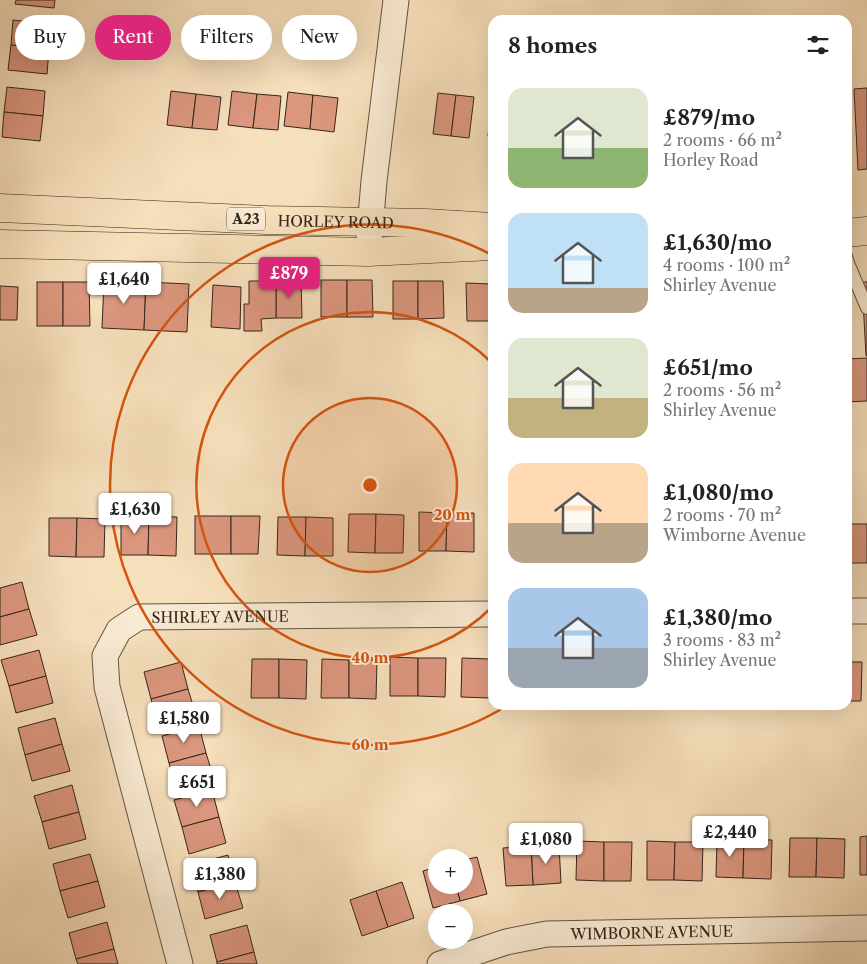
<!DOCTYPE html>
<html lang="en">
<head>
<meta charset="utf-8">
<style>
  body { margin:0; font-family:"Libre Caslon Text",serif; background:#f2f2f2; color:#222; height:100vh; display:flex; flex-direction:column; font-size:19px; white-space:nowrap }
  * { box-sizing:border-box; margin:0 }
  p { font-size:16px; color:#767676 }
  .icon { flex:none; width:28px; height:28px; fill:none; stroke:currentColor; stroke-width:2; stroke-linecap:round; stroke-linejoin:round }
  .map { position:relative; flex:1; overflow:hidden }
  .panel { position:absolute; left:488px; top:15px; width:364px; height:695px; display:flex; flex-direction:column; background:#fff; border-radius:15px; box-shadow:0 5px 20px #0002 }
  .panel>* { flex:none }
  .hud { position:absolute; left:15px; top:15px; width:398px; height:45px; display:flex; gap:10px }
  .controls { position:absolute; left:428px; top:849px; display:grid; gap:10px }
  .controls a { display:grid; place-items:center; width:45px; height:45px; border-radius:50%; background:#fff; box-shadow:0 5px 20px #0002; font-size:25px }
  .price { position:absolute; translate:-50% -42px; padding:0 11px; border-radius:5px; background:#fff; color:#222; font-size:16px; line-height:32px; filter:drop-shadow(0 1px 2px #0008) }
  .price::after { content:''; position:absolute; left:50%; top:30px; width:15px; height:11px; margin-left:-8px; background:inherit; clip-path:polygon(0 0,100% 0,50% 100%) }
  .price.current { background:#db2777; color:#fff }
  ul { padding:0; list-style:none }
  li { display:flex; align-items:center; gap:15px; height:125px; padding:0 20px }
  li span { display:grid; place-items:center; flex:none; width:140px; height:100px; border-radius:15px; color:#555 }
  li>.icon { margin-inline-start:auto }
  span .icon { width:60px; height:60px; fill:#fffc; stroke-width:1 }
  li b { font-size:21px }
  h2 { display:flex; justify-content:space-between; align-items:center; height:60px; padding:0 20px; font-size:21px }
  .pill { padding:0 18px; border-radius:22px; background:#fff; box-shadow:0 5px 20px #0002; font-size:18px; line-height:45px }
  .pill.current { background:#db2777; color:#fff }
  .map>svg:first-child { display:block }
  .building { fill:#db967e; stroke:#34261b }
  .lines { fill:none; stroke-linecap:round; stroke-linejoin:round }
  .lane-casing { stroke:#645443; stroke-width:14 }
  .street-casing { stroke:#645443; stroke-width:27 }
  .primary-casing { stroke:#34261b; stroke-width:29 }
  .lane { stroke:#f9ead3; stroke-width:12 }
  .street { stroke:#f9ead3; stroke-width:25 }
  .primary { stroke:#f6dfbb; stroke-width:28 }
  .ring { fill:none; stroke:#d6540e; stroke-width:2.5 }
  .labels { text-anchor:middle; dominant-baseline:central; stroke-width:4; stroke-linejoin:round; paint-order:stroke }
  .shield { fill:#f9ead3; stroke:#6f6152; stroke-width:1 }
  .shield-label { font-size:14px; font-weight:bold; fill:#34261b }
  .street-label { font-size:15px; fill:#34261b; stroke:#f9ead3 }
  .centre { fill:#d6540e; stroke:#f9ead3; stroke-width:2.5 }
  .ring-label { font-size:15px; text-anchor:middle; font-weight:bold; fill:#d6540e; stroke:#f9ead3; stroke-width:4; stroke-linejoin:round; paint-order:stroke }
</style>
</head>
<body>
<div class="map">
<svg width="867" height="964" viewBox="0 0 867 964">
  <rect width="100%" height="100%" fill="#f6dfbb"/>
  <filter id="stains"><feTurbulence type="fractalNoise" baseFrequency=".004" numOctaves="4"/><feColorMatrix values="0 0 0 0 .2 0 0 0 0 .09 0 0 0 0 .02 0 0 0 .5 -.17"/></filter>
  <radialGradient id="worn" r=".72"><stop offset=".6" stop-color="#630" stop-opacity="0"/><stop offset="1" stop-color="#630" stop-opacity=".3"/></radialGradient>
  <g class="building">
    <path d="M 16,0 L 55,0 L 54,8 L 15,4 Z"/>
    <path d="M 13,20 L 52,24 L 49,49 L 11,45 Z"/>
    <path d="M 11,45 L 49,49 L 47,74 L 8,70 Z"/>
    <path d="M 7,87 L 45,91 L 43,116 L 4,112 Z"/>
    <path d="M 867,88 L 867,169 L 858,170 L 854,89 Z"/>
    <path d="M 171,91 L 196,94 L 192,128 L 167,125 Z"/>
    <path d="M 232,91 L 257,94 L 253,128 L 228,125 Z"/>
    <path d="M 288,92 L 313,95 L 310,129 L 284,126 Z"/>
    <path d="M 438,93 L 456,95 L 451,136 L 433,134 Z"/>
    <path d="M 196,94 L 221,97 L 217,130 L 192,128 Z"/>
    <path d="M 257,94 L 281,96 L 278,130 L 253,128 Z"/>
    <path d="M 313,95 L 338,98 L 334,132 L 310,129 Z"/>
    <path d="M 456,95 L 474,97 L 469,138 L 451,136 Z"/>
    <path d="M 492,95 L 492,136 L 488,136 Z"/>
    <path d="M 4,112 L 43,116 L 40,141 L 2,137 Z"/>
    <path d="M 301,280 L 302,318 L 276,318 L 276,281 Z"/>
    <rect x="321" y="280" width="26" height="37"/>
    <path d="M 347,280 L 372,280 L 373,317 L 347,317 Z"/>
    <path d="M 104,281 L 146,282 L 144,330 L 102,328 Z"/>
    <path d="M 249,281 L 276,281 L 276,318 L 261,319 L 262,331 L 244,331 L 244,304 L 249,304 Z"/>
    <rect x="393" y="281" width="25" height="38"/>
    <path d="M 418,281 L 443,281 L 444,318 L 418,319 Z"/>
    <rect x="37" y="282" width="26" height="44"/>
    <path d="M 63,282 L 89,282 L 90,326 L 63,326 Z"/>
    <path d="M 146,282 L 189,284 L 187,332 L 144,330 Z"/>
    <path d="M 862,282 L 867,282 L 867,356 L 866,356 Z"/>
    <path d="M 466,283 L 492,284 L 492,321 L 467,321 Z"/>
    <path d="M 213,285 L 241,287 L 240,329 L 211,327 Z"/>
    <path d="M 0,286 L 18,287 L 17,320 L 0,320 Z"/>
    <path d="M 867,358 L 867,401 L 846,402 L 846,359 Z"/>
    <path d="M 419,512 L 447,513 L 446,551 L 419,551 Z"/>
    <path d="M 447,513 L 474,513 L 474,552 L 446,551 Z"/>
    <path d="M 349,514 L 376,514 L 375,553 L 348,552 Z"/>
    <path d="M 376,514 L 404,515 L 403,553 L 375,553 Z"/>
    <path d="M 121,516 L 149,516 L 148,555 L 121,555 Z"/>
    <path d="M 149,516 L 177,517 L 176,556 L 148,555 Z"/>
    <rect x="195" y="516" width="36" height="38"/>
    <path d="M 231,516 L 260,516 L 258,554 L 231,554 Z"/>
    <path d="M 492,516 L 492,555 L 491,555 Z"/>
    <path d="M 278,517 L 306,517 L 305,556 L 277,555 Z"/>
    <path d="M 306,517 L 333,518 L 333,556 L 305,556 Z"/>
    <path d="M 49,518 L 77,518 L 76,557 L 49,556 Z"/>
    <path d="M 77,518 L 105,519 L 104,557 L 76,557 Z"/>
    <rect x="848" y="524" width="19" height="39"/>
    <path d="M 22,582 L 29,609 L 0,617 L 0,588 Z"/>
    <path d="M 29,609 L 37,635 L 0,645 L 0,617 Z"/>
    <path d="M 39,650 L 46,676 L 9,686 L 1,660 Z"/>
    <path d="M 390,657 L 418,658 L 418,696 L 390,696 Z"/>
    <path d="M 418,658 L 446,658 L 445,697 L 418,696 Z"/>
    <path d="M 462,658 L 490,659 L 489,698 L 461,697 Z"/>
    <path d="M 252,659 L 279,659 L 279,698 L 251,698 Z"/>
    <path d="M 279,659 L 307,660 L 306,699 L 279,698 Z"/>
    <path d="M 322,659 L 349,660 L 349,698 L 321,698 Z"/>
    <path d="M 490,659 L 492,659 L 492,698 L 489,698 Z"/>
    <path d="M 349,660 L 377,660 L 376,699 L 349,698 Z"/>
    <path d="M 181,662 L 188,689 L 151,699 L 144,672 Z"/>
    <path d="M 846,662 L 862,662 L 861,701 L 846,701 Z"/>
    <path d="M 46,676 L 53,703 L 16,713 L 9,686 Z"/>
    <path d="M 188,689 L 196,715 L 158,726 L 151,699 Z"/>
    <path d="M 55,718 L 62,744 L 25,755 L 18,728 Z"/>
    <path d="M 199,726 L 206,753 L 169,763 L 162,736 Z"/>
    <path d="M 62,744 L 70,771 L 32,781 L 25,755 Z"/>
    <path d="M 206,753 L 214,779 L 177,790 L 169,763 Z"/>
    <path d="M 72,785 L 79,812 L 42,822 L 34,796 Z"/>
    <path d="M 212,790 L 219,817 L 182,827 L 174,800 Z"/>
    <path d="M 79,812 L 86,839 L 49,849 L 42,822 Z"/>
    <path d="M 219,817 L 226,843 L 189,854 L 182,827 Z"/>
    <path d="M 867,836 L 867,875 L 860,875 L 860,837 Z"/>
    <path d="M 790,838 L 817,838 L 816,877 L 789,877 Z"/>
    <path d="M 817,838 L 845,839 L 844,878 L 816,877 Z"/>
    <path d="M 717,839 L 744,839 L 743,878 L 716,877 Z"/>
    <path d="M 744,839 L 772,840 L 771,879 L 743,878 Z"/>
    <path d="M 577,841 L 604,842 L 604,881 L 576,880 Z"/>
    <path d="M 647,841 L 675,842 L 674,880 L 647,880 Z"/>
    <path d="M 604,842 L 632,842 L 631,881 L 604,881 Z"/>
    <path d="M 675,842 L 703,842 L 702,881 L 674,880 Z"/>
    <path d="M 559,845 L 561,883 L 533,885 L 531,846 Z"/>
    <path d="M 531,846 L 533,885 L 506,886 L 503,848 Z"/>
    <path d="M 90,854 L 98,881 L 60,891 L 53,864 Z"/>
    <path d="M 228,855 L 235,882 L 198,892 L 191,865 Z"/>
    <path d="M 477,857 L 487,894 L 460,901 L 456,885 L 464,885 L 464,860 Z"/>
    <path d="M 436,867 L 436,885 L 456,885 L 460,901 L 433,908 L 423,871 Z"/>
    <path d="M 98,881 L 105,907 L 68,918 L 60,891 Z"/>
    <path d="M 235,882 L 243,908 L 205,919 L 198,892 Z"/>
    <path d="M 402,882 L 414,918 L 388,927 L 376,891 Z"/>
    <path d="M 376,891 L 388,927 L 362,936 L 350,900 Z"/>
    <path d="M 107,922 L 114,949 L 76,959 L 69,933 Z"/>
    <path d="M 247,925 L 254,952 L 217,962 L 210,935 Z"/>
    <path d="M 114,949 L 118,964 L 78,964 L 76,959 Z"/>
    <path d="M 254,952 L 257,964 L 217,964 L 217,962 Z"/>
  </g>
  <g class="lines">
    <g class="lane-casing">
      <path id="lane" d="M 846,256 L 848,263 L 867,308"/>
    </g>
    <g class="street-casing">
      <g id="street">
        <path d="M 368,252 L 374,181 L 396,0"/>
        <path d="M 846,611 L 867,611"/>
        <path id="s1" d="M 180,964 L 107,687 L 105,656 L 119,630 L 139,617 L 492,614"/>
        <path id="s2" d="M 440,964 L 506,942 L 547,934 L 867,928"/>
      </g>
    </g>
    <g class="primary-casing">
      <g id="primary">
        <path id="s3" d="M 0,208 L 267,220 L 426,223 L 492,227"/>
        <path d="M 846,233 L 867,231"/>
        <path d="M 0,244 L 368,252 L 492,246"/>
      </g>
    </g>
    <use href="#lane" class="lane"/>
    <use href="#street" class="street"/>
    <use href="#primary" class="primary"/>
  </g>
  <circle cx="370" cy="485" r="87" fill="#d6540e" fill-opacity=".12"/>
  <g class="ring">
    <circle cx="370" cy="485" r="87"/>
    <path d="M492 607A173 173 0 1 1 492 363"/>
    <path d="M508 705A260 260 0 1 1 492 255"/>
  </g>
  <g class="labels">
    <rect class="shield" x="227" y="207.5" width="38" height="23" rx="4"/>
    <g class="shield-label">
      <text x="246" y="219">A23</text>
    </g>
    <g class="street-label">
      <text stroke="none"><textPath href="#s3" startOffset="336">HORLEY ROAD</textPath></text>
      <text stroke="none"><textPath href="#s1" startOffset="452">SHIRLEY AVENUE</textPath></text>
      <text stroke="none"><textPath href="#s2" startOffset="216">WIMBORNE AVENUE</textPath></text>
    </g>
  </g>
  <circle cx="370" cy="485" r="8" class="centre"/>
  <g class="ring-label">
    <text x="452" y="520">20 m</text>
    <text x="370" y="663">40 m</text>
    <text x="370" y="750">60 m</text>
  </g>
  <rect width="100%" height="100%" filter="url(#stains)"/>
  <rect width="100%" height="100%" fill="url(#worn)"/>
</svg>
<div class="controls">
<a>+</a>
<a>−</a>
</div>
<b class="price current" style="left:289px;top:299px">£879</b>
<b class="price" style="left:124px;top:305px">£1,640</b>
<b class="price" style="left:135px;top:535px">£1,630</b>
<b class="price" style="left:184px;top:744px">£1,580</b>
<b class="price" style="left:197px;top:808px">£651</b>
<b class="price" style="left:730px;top:858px">£2,440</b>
<b class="price" style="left:546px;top:865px">£1,080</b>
<b class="price" style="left:220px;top:900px">£1,380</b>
<div class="hud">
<a class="pill">Buy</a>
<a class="pill current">Rent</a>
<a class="pill">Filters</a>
<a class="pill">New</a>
</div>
<section class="panel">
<h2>8 homes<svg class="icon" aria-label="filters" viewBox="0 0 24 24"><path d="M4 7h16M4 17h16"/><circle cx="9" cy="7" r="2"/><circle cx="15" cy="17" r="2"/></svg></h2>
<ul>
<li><span style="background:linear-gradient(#dfe7d0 60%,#8fb573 0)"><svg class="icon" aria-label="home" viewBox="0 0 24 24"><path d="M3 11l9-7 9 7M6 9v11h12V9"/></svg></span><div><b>£879/mo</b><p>2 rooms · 66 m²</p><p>Horley Road</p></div></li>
<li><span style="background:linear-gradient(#bfe0f5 75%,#b9a48a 0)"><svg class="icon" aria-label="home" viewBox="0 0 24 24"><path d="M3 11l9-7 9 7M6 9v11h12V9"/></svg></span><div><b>£1,630/mo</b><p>4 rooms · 100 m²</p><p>Shirley Avenue</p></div></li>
<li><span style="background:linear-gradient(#dfe7d0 60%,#c2b280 0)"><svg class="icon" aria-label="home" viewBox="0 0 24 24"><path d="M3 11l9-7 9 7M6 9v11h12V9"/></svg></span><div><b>£651/mo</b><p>2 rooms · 56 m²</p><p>Shirley Avenue</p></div></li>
<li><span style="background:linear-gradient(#ffd9b3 60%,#b9a48a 0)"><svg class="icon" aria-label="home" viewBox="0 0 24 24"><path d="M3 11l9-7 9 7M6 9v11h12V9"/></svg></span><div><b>£1,080/mo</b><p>2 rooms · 70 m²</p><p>Wimborne Avenue</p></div></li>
<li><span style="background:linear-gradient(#a9c7e8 60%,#9aa5b1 0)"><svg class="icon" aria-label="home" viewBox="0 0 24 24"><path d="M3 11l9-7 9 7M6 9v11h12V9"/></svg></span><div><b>£1,380/mo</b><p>3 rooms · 83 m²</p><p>Shirley Avenue</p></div></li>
</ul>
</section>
</div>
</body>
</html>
